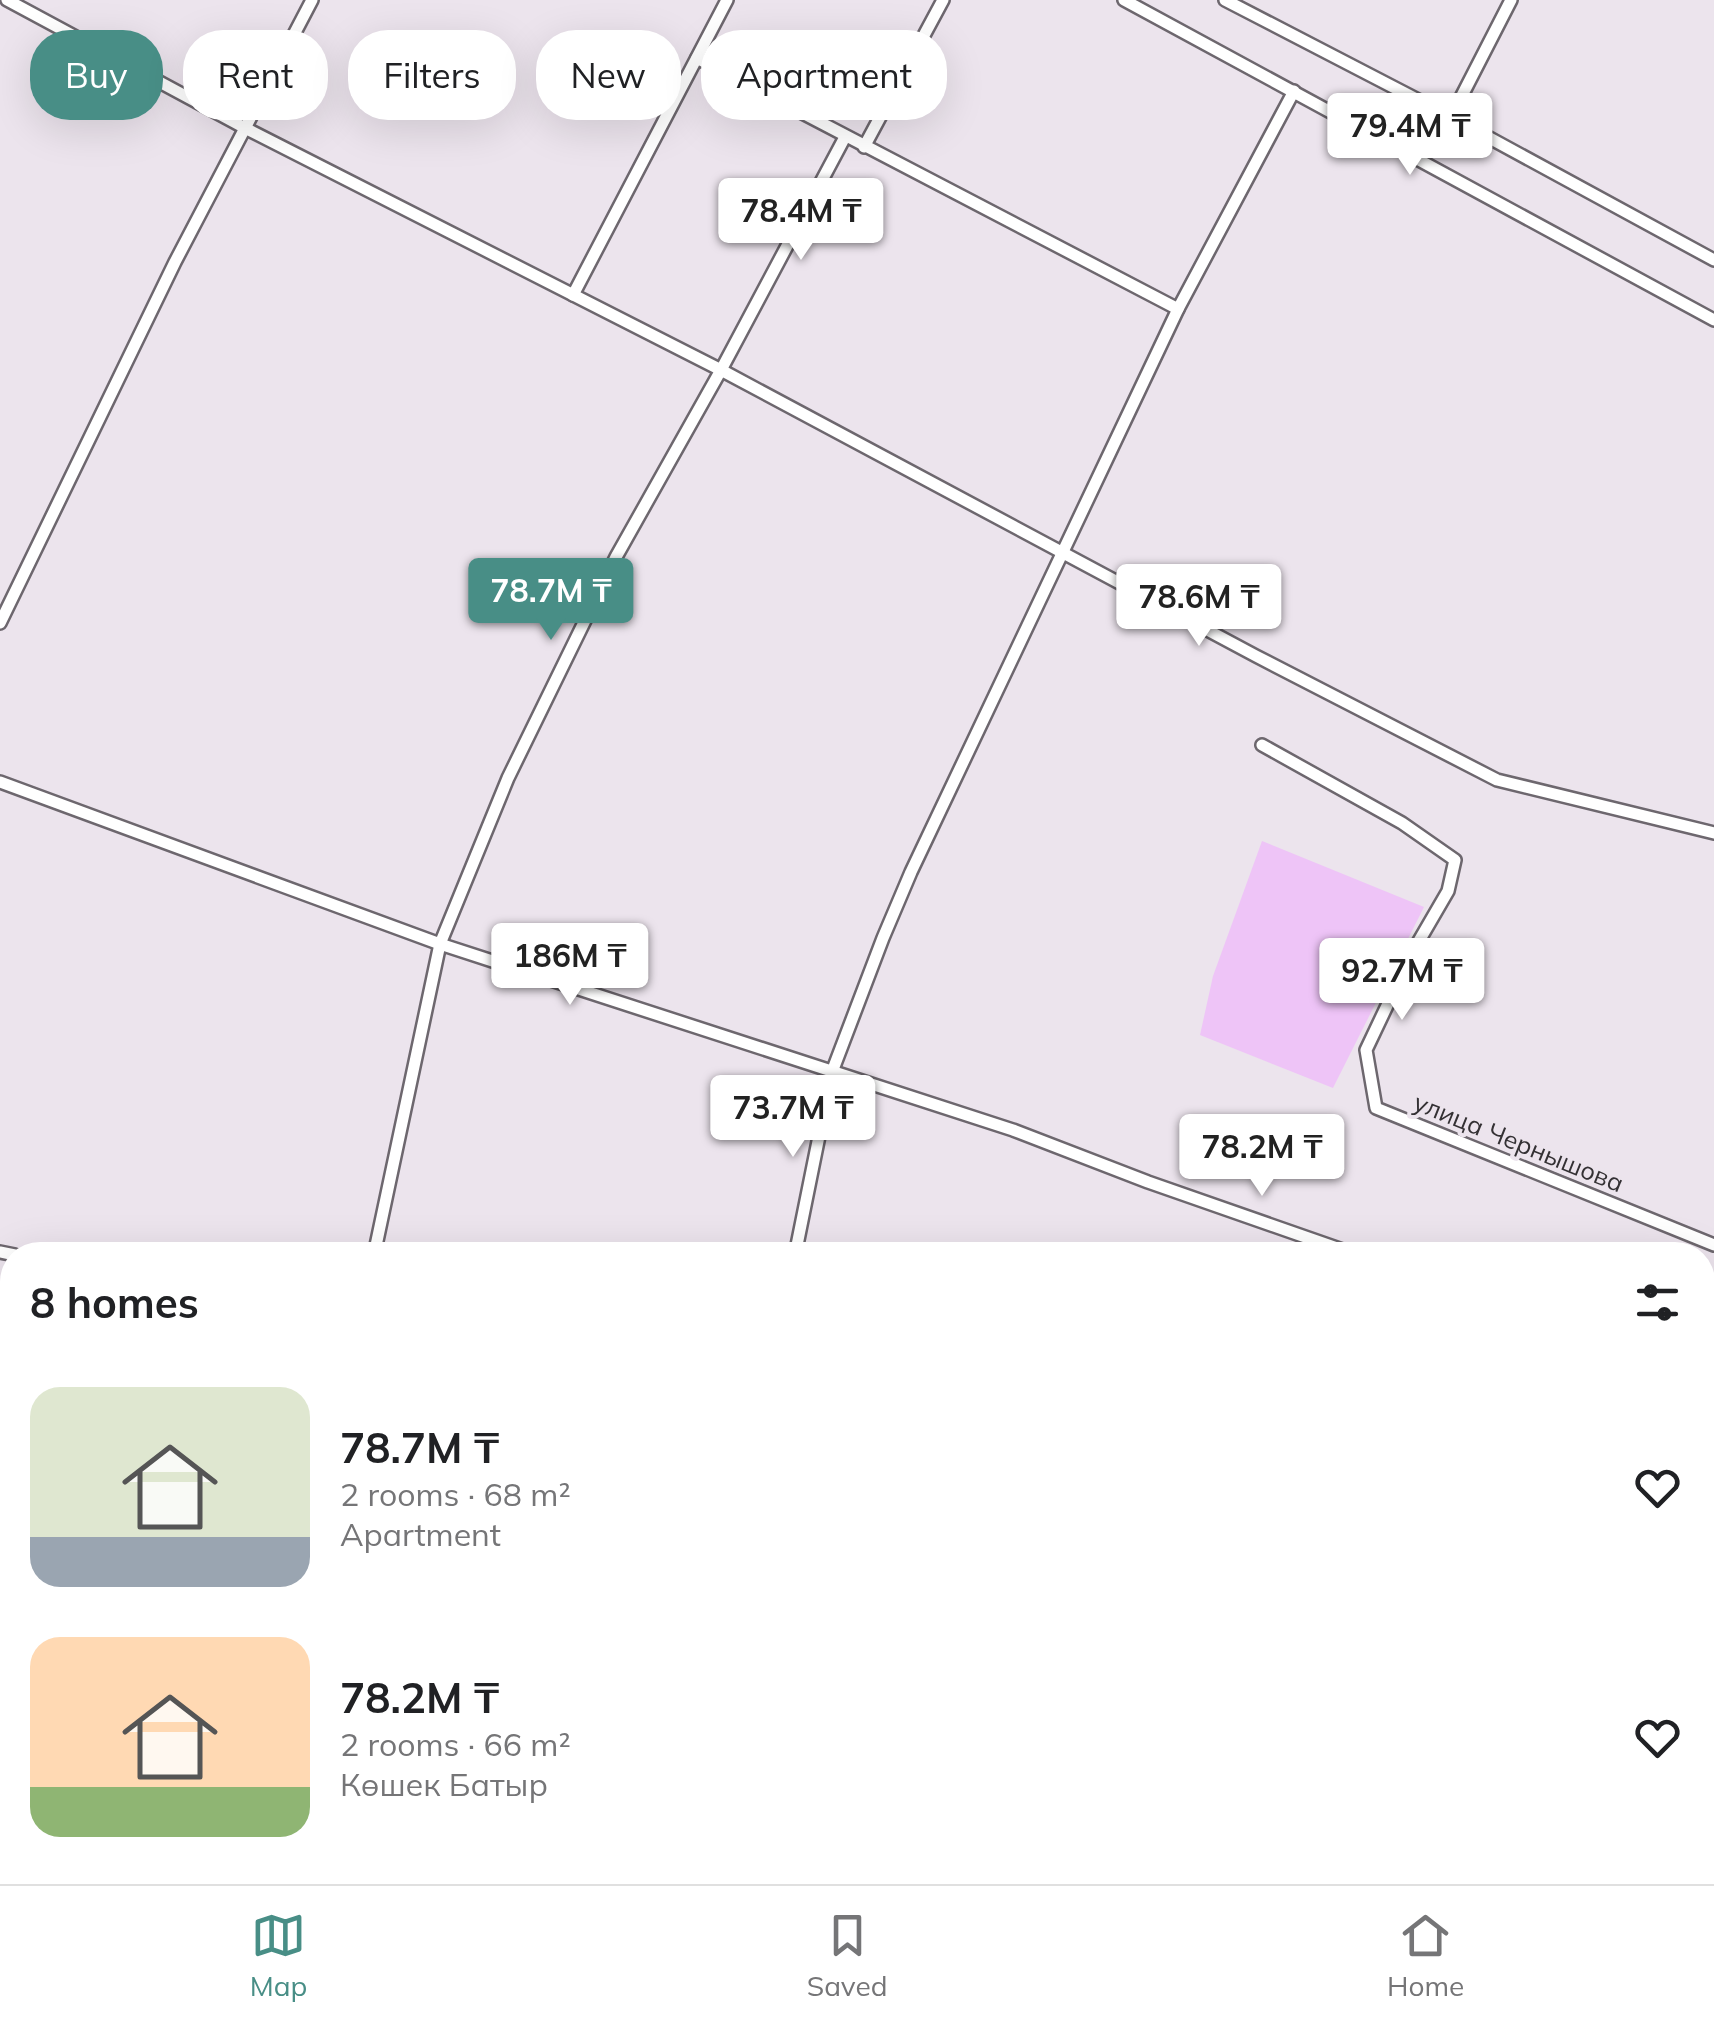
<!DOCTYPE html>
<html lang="en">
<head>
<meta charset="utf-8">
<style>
  body { margin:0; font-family:Mulish,sans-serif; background:#f6f6f6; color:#202124; height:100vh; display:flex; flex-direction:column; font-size:38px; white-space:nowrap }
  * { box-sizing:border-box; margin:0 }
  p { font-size:32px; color:#757577 }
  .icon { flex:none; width:55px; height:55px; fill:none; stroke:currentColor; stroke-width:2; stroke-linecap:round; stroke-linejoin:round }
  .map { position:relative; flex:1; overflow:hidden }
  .details { position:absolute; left:0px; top:1242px; width:1715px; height:642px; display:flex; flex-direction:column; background:#fff; border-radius:40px 40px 0 0; box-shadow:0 10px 40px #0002 }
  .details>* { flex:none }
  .hud { position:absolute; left:30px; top:30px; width:1000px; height:90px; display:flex; gap:20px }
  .price { position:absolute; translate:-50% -85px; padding:0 22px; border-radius:10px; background:#fff; color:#222; font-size:32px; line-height:65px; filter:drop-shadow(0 2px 5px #0008) }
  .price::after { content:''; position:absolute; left:50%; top:60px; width:30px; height:22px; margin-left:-15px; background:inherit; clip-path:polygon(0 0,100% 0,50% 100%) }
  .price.active { background:#488e86; color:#fff }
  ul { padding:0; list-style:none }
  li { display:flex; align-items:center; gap:30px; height:250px; padding:0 30px }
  li span { display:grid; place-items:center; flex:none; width:280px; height:200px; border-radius:30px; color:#555 }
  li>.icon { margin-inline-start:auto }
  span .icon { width:120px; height:120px; fill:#fffc; stroke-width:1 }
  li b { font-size:42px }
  h2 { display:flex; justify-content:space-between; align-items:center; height:120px; padding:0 30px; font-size:42px }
  .chip { padding:0 35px; border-radius:40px; background:#fff; box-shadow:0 10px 40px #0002; font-size:35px; line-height:90px }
  .chip.active { background:#488e86; color:#fff }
  .dock { display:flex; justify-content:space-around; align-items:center; height:140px; border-top:2px solid #e0e0e0; background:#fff; font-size:28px; color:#757577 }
  .dock a { display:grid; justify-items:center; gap:5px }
  .dock .active { color:#488e86 }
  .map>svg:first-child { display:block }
  .green { fill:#eec4f7 }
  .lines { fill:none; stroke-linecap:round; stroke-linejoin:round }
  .minor-casing { stroke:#6d676e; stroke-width:16 }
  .minor { stroke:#fff; stroke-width:11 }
  .labels { text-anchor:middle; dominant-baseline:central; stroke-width:8; stroke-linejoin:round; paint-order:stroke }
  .street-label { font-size:25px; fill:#343134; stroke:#ece4ed }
</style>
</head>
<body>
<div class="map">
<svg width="1714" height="1884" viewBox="0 0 1714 1884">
  <rect width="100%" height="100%" fill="#ece4ed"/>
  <path class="green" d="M 1262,841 L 1424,907 L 1333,1088 L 1200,1035 L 1213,976 Z"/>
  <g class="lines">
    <g class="minor-casing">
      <g id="minor">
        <path d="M 7,0 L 245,128 L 721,370 L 1256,656 L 1497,780 L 1714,833"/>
        <path d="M 1124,0 L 1714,320"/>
        <path d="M 1225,0 L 1451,117 L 1714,260"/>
        <path d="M 697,58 L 1178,309"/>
        <path d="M 1451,117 L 1511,0"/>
        <path d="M 864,147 L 943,0"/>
        <path d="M 573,295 L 727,0"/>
        <path d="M 0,623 L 175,262 L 312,0"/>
        <path d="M 1262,745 L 1402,823 L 1455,860 L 1448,891 L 1412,953 L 1366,1050 L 1376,1108 L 1714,1245"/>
        <path d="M 0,782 L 440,944 L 1013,1130 L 1148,1182 L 1357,1255"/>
        <path d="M 0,1252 L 15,1255"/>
        <path d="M 374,1255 L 440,944 L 508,778 L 616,557 L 721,370 L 845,137"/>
        <path d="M 795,1255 L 832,1072 L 883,938 L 911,872 L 1178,309 L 1294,91"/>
        <path d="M 1702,1379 L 1714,1383"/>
        <path d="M 0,1553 L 12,1555"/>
        <path d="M 1702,1652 L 1714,1597"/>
        <path d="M 0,1850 L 12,1785"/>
        <path d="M 416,1872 L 479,1884"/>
        <path d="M 1205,1872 L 1266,1884"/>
        <path d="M 134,1884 L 136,1872"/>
        <path d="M 267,1884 L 269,1872"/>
        <path d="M 677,1884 L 680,1872"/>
        <path d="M 1378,1884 L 1380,1872"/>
        <path d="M 1518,1884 L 1520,1872"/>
        <path d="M 1655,1884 L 1657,1872"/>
      </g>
    </g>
    <use href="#minor" class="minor"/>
  </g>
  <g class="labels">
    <g class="street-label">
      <text transform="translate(1519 1142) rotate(22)">улица Чернышова</text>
    </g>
  </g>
</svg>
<b class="price" style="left:1410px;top:178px">79.4M ₸</b>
<b class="price" style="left:801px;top:263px">78.4M ₸</b>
<b class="price active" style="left:551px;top:643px">78.7M ₸</b>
<b class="price" style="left:1199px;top:649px">78.6M ₸</b>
<b class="price" style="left:570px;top:1008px">186M ₸</b>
<b class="price" style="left:1402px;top:1023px">92.7M ₸</b>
<b class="price" style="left:793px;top:1160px">73.7M ₸</b>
<b class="price" style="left:1262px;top:1199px">78.2M ₸</b>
<div class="hud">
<a class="chip active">Buy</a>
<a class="chip">Rent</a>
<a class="chip">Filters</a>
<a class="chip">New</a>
<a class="chip">Apartment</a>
</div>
<section class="details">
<h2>8 homes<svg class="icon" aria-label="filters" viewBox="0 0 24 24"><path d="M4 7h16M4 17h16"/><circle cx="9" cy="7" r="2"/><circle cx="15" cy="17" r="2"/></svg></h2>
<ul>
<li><span style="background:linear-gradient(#dfe7d0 75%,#9aa5b1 0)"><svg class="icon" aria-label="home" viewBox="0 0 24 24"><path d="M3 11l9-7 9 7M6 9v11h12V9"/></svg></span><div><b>78.7M ₸</b><p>2 rooms · 68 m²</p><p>Apartment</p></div><svg class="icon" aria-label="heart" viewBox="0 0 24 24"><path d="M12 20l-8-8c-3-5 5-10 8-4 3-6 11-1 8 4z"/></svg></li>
<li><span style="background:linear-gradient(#ffd9b3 75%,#8fb573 0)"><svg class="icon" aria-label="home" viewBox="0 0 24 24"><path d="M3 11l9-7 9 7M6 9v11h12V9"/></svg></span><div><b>78.2M ₸</b><p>2 rooms · 66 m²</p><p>Көшек Батыр</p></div><svg class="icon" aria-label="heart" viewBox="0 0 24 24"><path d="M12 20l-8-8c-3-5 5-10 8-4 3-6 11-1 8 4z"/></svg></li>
</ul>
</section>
</div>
<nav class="dock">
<a class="active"><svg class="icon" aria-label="map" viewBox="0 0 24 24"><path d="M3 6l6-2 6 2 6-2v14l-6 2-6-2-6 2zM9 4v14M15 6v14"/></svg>Map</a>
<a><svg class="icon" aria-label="saved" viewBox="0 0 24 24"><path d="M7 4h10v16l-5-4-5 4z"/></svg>Saved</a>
<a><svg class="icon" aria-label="home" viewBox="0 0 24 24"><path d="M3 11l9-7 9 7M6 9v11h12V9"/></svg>Home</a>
</nav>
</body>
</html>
